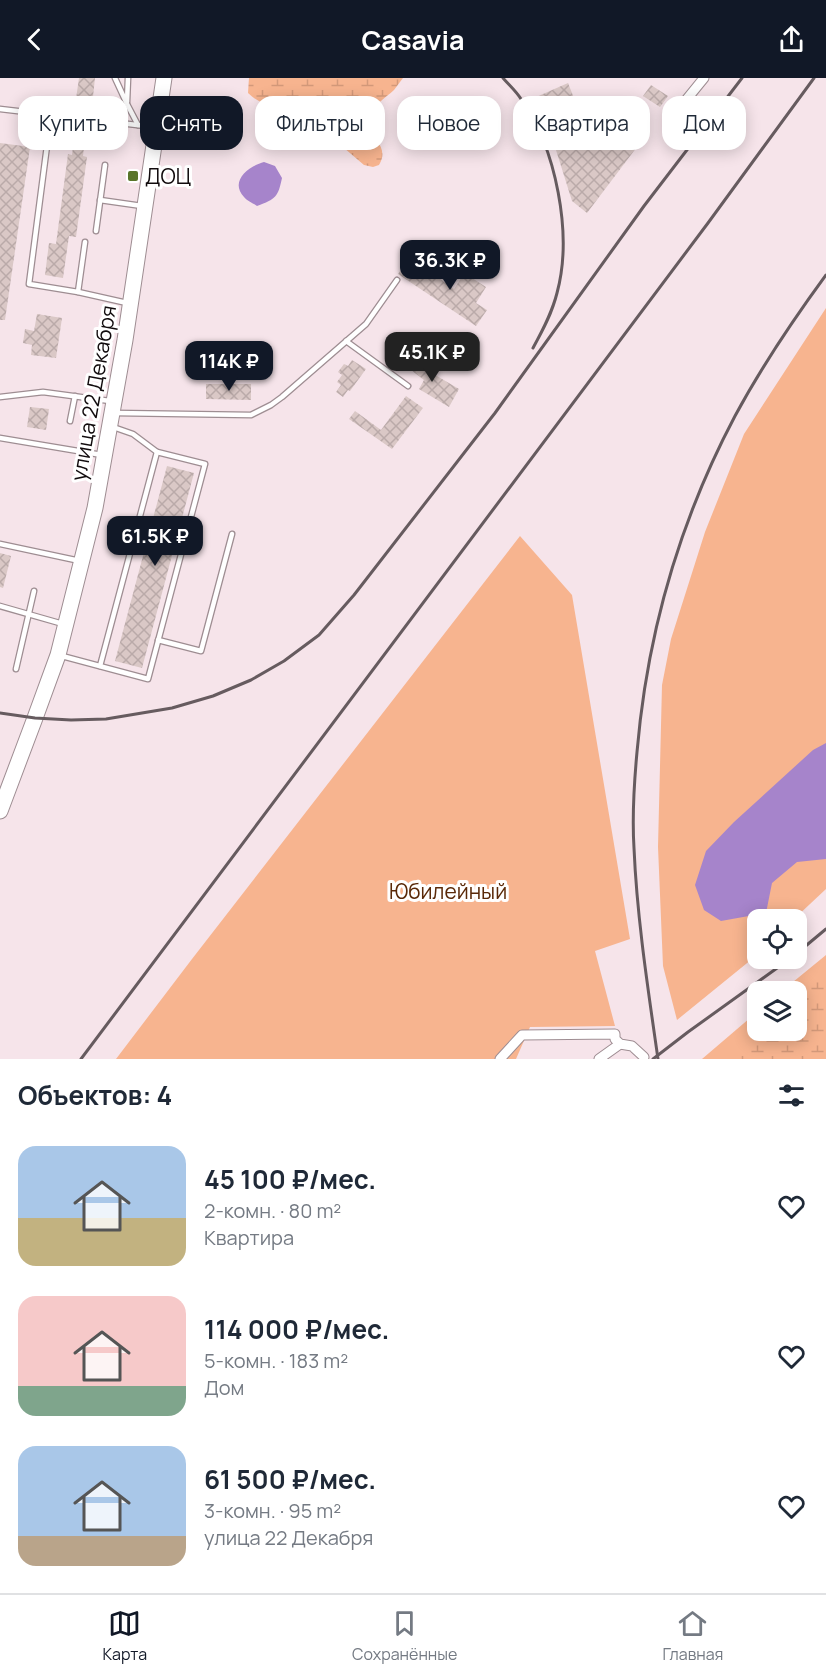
<!DOCTYPE html>
<html lang="ru">
<head>
<meta charset="utf-8">
<style>
  body { margin:0; font-family:Manrope,sans-serif; background:#f6f6f7; color:#1f2937; height:100vh; display:flex; flex-direction:column; font-size:22px; white-space:nowrap }
  * { box-sizing:border-box; margin:0 }
  p { font-size:20px; color:#747a83 }
  .icon { flex:none; width:33px; height:33px; fill:none; stroke:currentColor; stroke-width:2; stroke-linecap:round; stroke-linejoin:round }
  .map { position:relative; height:981px; overflow:hidden }
  .drawer { display:flex; flex-direction:column; background:#fff; flex:1 }
  .drawer>* { flex:none }
  .banner { position:absolute; left:18px; top:18px; width:790px; height:54px; display:flex; gap:12px }
  .buttons { position:absolute; left:747px; top:831px; display:grid; gap:12px }
  .buttons a { display:grid; place-items:center; width:60px; height:60px; border-radius:12px; background:#fff; box-shadow:0 3px 15px #0003; font-size:30px }
  .price { position:absolute; translate:-50% -51px; padding:0 14px; border-radius:12px; background:#111827; color:#fff; font-size:20px; line-height:39px; filter:drop-shadow(0 2px 3px #0008) }
  .price::after { content:''; position:absolute; left:50%; top:36px; width:18px; height:14px; margin-left:-9px; background:inherit; clip-path:polygon(0 0,100% 0,50% 100%) }
  .price.active { background:#222; color:#fff }
  ul { padding:0; list-style:none }
  li { display:flex; align-items:center; gap:18px; height:150px; padding:0 18px }
  li span { display:grid; place-items:center; flex:none; width:168px; height:120px; border-radius:18px; color:#555 }
  li>.icon { margin-inline-start:auto }
  span .icon { width:72px; height:72px; fill:#fffc; stroke-width:1 }
  li b { font-size:26px }
  h2 { display:flex; justify-content:space-between; align-items:center; height:72px; padding:0 18px; font-size:26px }
  .chip { padding:0 21px; border-radius:18px; background:#fff; box-shadow:0 3px 15px #0003; font-size:21px; line-height:54px }
  .chip.active { background:#111827; color:#fff }
  header { display:flex; justify-content:space-between; align-items:center; height:78px; padding:0 18px; background:#111827; color:#fff; font-size:27px; font-weight:700 }
  .menu { display:flex; justify-content:space-around; align-items:center; height:84px; border-top:2px solid #e0e1e3; background:#fff; font-size:16px; color:#747a83 }
  .menu a { display:grid; justify-items:center; gap:3px }
  .menu .active { color:#111827 }
  .map>svg:first-child { display:block }
  .green { fill:#f7b48f }
  .wetland { fill:url(#wetland-marsh) }
  .water { fill:#a684cb }
  .building { fill:url(#building-cross-hatch) }
  .lines { fill:none; stroke-linecap:round; stroke-linejoin:round }
  .service-casing { stroke:#9e8d92; stroke-width:7 }
  .minor-casing { stroke:#9e8d92; stroke-width:11 }
  .primary-casing { stroke:#9e8d92; stroke-width:17 }
  .service { stroke:#fff; stroke-width:4.5 }
  .minor { stroke:#fff; stroke-width:9 }
  .primary { stroke:#fff; stroke-width:15 }
  .rail { stroke:#665b5f; stroke-width:3 }
  .poi-dot { fill:#59752a; stroke:#fff; stroke-width:2 }
  .labels { text-anchor:middle; dominant-baseline:central; stroke-width:6; stroke-linejoin:round; paint-order:stroke }
  .poi-label { font-size:21px; fill:#110b0d; stroke:#fff; text-anchor:start }
  .street-label { font-size:21px; fill:#110b0d; stroke:#fff }
  .park-label { font-size:21px; fill:#5a2908; stroke:#fff }
</style>
</head>
<body>
<header><svg class="icon" aria-label="back" viewBox="0 0 24 24"><path d="M15 5l-7 7 7 7"/></svg>Casavia<svg class="icon" aria-label="share" viewBox="0 0 24 24"><path d="M12 15V3M7 8l5-5 5 5M5 13v7h14v-7"/></svg></header>
<div class="map">
<svg width="826" height="981" viewBox="0 0 826 981">
  <defs>
    <pattern id="wetland-marsh" width="20" height="14" patternUnits="userSpaceOnUse" patternTransform="scale(1.5)"><rect width="20" height="14" fill="#f7b48f"/><path d="M1 5h8M5 5V1M11 12h8M15 12V8" fill="none" stroke="#d3997a"/></pattern>
    <pattern id="building-cross-hatch" width="8" height="8" patternUnits="userSpaceOnUse" patternTransform="scale(1.5)"><rect width="8" height="8" fill="#dac8c6"/><path d="M0 0l8 8M0 8l8-8" fill="none" stroke="#baaaa9"/></pattern>
  </defs>
  <rect width="100%" height="100%" fill="#f6e4ea"/>
  <g class="green">
    <path d="M 826,230 L 826,811 L 794,841 L 758,842 L 757,877 L 677,942 L 663,888 L 658,769 L 662,607 L 671,561 L 705,454 L 744,356 Z"/>
    <path d="M 520,458 L 572,517 L 630,861 L 595,873 L 615,948 L 530,949 L 516,981 L 116,981 L 192,881 Z"/>
    <path d="M 826,877 L 826,981 L 702,981 L 757,934 L 758,952 L 796,952 L 796,914 L 782,913 Z"/>
  </g>
  <g class="wetland">
    <path d="M 249,0 L 403,0 C 400,4 397,8 394,12 C 385,21 377,22 373,38 C 367,62 391,67 379,87 L 373,89 L 364,87 L 303,35 C 282,26 265,32 248,15 Z"/>
    <path d="M 826,891 L 826,981 L 734,981 L 763,953 L 796,952 L 797,919 Z"/>
  </g>
  <g class="water">
    <path d="M 264,84 L 275,88 L 282,100 C 278,119 276,121 257,128 C 253,125 247,123 244,119 C 229,103 249,88 264,84 Z"/>
    <path d="M 826,665 L 826,781 L 797,784 L 772,805 L 766,835 L 721,843 L 704,832 L 695,807 L 706,773 L 734,744 L 813,672 Z"/>
  </g>
  <g class="building">
    <path d="M 79,0 L 95,0 L 91,37 L 74,35 Z"/>
    <path d="M 568,5 L 593,68 L 617,36 L 646,57 L 587,135 L 572,123 L 556,72 L 534,20 Z"/>
    <path d="M 651,7 L 668,18 L 660,29 L 643,18 Z"/>
    <path d="M 75,51 L 86,52 L 83,78 L 87,79 L 76,159 L 69,158 L 63,200 L 45,197 L 49,165 L 56,166 L 68,76 L 72,77 Z"/>
    <path d="M 0,65 L 30,69 L 5,242 L 0,242 Z"/>
    <path d="M 407,183 L 425,195 L 427,192 L 454,211 L 469,188 L 477,193 L 472,200 L 486,209 L 476,225 L 487,232 L 476,248 L 398,196 Z"/>
    <path d="M 37,236 L 62,240 L 56,280 L 31,277 L 32,267 L 23,265 L 25,251 L 34,253 Z"/>
    <path d="M 409,276 L 422,285 L 420,288 L 459,311 L 449,329 L 419,311 L 424,302 L 402,285 Z"/>
    <path d="M 352,282 L 366,291 L 350,313 L 348,312 L 343,319 L 336,314 L 341,307 L 337,304 L 342,297 L 338,294 L 344,286 L 348,288 Z"/>
    <path d="M 206,306 L 251,306 L 251,322 L 206,321 Z"/>
    <path d="M 406,318 L 423,330 L 392,371 L 349,341 L 355,333 L 381,352 Z"/>
    <path d="M 30,329 L 49,331 L 46,352 L 27,349 Z"/>
    <path d="M 167,388 L 194,395 L 142,590 L 115,583 Z"/>
    <path d="M 0,475 L 11,478 L 3,510 L 0,509 Z"/>
  </g>
  <g class="lines">
    <g class="service-casing">
      <g id="service">
        <path d="M 115,0 L 127,26 L 138,47"/>
        <path d="M 127,24 L 128,0"/>
        <path d="M 0,31 L 154,49"/>
        <path d="M 51,37 L 29,206 L 78,214 L 127,225"/>
        <path d="M 100,122 L 142,128"/>
        <path d="M 96,153 L 105,87"/>
        <path d="M 78,214 L 85,164"/>
        <path d="M 346,263 L 408,308"/>
        <path d="M 0,319 L 43,314 L 110,323"/>
        <path d="M 115,335 L 251,337 L 271,327 L 282,319 L 366,246 L 397,202"/>
        <path d="M 70,343 L 75,318"/>
        <path d="M 0,360 L 102,377"/>
        <path d="M 0,466 L 80,483"/>
        <path d="M 0,528 L 63,546"/>
        <path d="M 158,562 L 201,573 L 232,456"/>
        <path d="M 62,578 L 148,601 L 205,386 L 157,374 L 133,356 L 113,349"/>
        <path d="M 100,588 L 157,374"/>
        <path d="M 16,591 L 34,513"/>
      </g>
    </g>
    <g class="minor-casing">
      <g id="minor">
        <path d="M 669,43 L 704,0"/>
        <path d="M 500,981 L 522,957 L 615,956 L 615,961 L 620,966 L 632,968 L 644,979"/>
        <path d="M 599,981 L 620,966"/>
      </g>
    </g>
    <g class="primary-casing">
      <path id="primary" d="M 0,733 L 35,640 L 58,577 L 95,430 L 125,262 L 164,0"/>
    </g>
    <use href="#service" class="service"/>
    <use href="#minor" class="minor"/>
    <use href="#primary" class="primary"/>
    <g class="rail">
      <path d="M 503,0 C 509,7 516,13 521,21 C 556,70 573,156 557,215 C 552,235 543,252 533,270"/>
      <path d="M 0,635 L 35,640 L 71,642 L 106,641 L 172,630 L 213,618 L 251,602 L 284,583 L 319,557 L 354,517 L 495,335 L 644,128 L 742,0"/>
      <path d="M 796,876 L 826,851"/>
      <path d="M 81,981 L 708,145 L 814,0"/>
      <path d="M 653,981 L 688,954 L 791,880"/>
      <path d="M 658,981 C 648,911 637,840 634,770 C 632,738 634,706 637,674 C 647,557 680,442 735,338 C 762,288 793,242 826,197"/>
    </g>
  </g>
  <rect class="poi-dot" x="127" y="92" width="12" height="12" rx="3"/>
  <g class="labels">
    <g class="poi-label">
      <text x="145" y="98">ДОЦ</text>
    </g>
    <g class="street-label">
      <text transform="translate(93 315) rotate(-80)">улица 22 Декабря</text>
    </g>
    <g class="park-label">
      <text x="448" y="813">Юбилейный</text>
    </g>
  </g>
</svg>
<div class="buttons">
<a><svg class="icon" aria-label="locate" viewBox="0 0 24 24"><circle cx="12" cy="12" r="6"/><path d="M12 2v4M12 18v4M2 12h4M18 12h4"/></svg></a>
<a><svg class="icon" aria-label="layers" viewBox="0 0 24 24"><path d="M12 4l9 5-9 5-9-5zM3 14l9 5 9-5"/></svg></a>
</div>
<b class="price" style="left:450px;top:213px">36.3K ₽</b>
<b class="price active" style="left:432px;top:305px">45.1K ₽</b>
<b class="price" style="left:229px;top:314px">114K ₽</b>
<b class="price" style="left:155px;top:489px">61.5K ₽</b>
<div class="banner">
<a class="chip">Купить</a>
<a class="chip active">Снять</a>
<a class="chip">Фильтры</a>
<a class="chip">Новое</a>
<a class="chip">Квартира</a>
<a class="chip">Дом</a>
</div>
</div>
<section class="drawer">
<h2>Объектов: 4<svg class="icon" aria-label="filters" viewBox="0 0 24 24"><path d="M4 7h16M4 17h16"/><circle cx="9" cy="7" r="2"/><circle cx="15" cy="17" r="2"/></svg></h2>
<ul>
<li><span style="background:linear-gradient(#a9c7e8 60%,#c2b280 0)"><svg class="icon" aria-label="home" viewBox="0 0 24 24"><path d="M3 11l9-7 9 7M6 9v11h12V9"/></svg></span><div><b>45 100 ₽/мес.</b><p>2-комн. · 80 m²</p><p>Квартира</p></div><svg class="icon" aria-label="heart" viewBox="0 0 24 24"><path d="M12 20l-8-8c-3-5 5-10 8-4 3-6 11-1 8 4z"/></svg></li>
<li><span style="background:linear-gradient(#f6c9c9 75%,#7fa58c 0)"><svg class="icon" aria-label="home" viewBox="0 0 24 24"><path d="M3 11l9-7 9 7M6 9v11h12V9"/></svg></span><div><b>114 000 ₽/мес.</b><p>5-комн. · 183 m²</p><p>Дом</p></div><svg class="icon" aria-label="heart" viewBox="0 0 24 24"><path d="M12 20l-8-8c-3-5 5-10 8-4 3-6 11-1 8 4z"/></svg></li>
<li><span style="background:linear-gradient(#a9c7e8 75%,#b9a48a 0)"><svg class="icon" aria-label="home" viewBox="0 0 24 24"><path d="M3 11l9-7 9 7M6 9v11h12V9"/></svg></span><div><b>61 500 ₽/мес.</b><p>3-комн. · 95 m²</p><p>улица 22 Декабря</p></div><svg class="icon" aria-label="heart" viewBox="0 0 24 24"><path d="M12 20l-8-8c-3-5 5-10 8-4 3-6 11-1 8 4z"/></svg></li>
</ul>
</section>
<nav class="menu">
<a class="active"><svg class="icon" aria-label="map" viewBox="0 0 24 24"><path d="M3 6l6-2 6 2 6-2v14l-6 2-6-2-6 2zM9 4v14M15 6v14"/></svg>Карта</a>
<a><svg class="icon" aria-label="saved" viewBox="0 0 24 24"><path d="M7 4h10v16l-5-4-5 4z"/></svg>Сохранённые</a>
<a><svg class="icon" aria-label="home" viewBox="0 0 24 24"><path d="M3 11l9-7 9 7M6 9v11h12V9"/></svg>Главная</a>
</nav>
</body>
</html>
